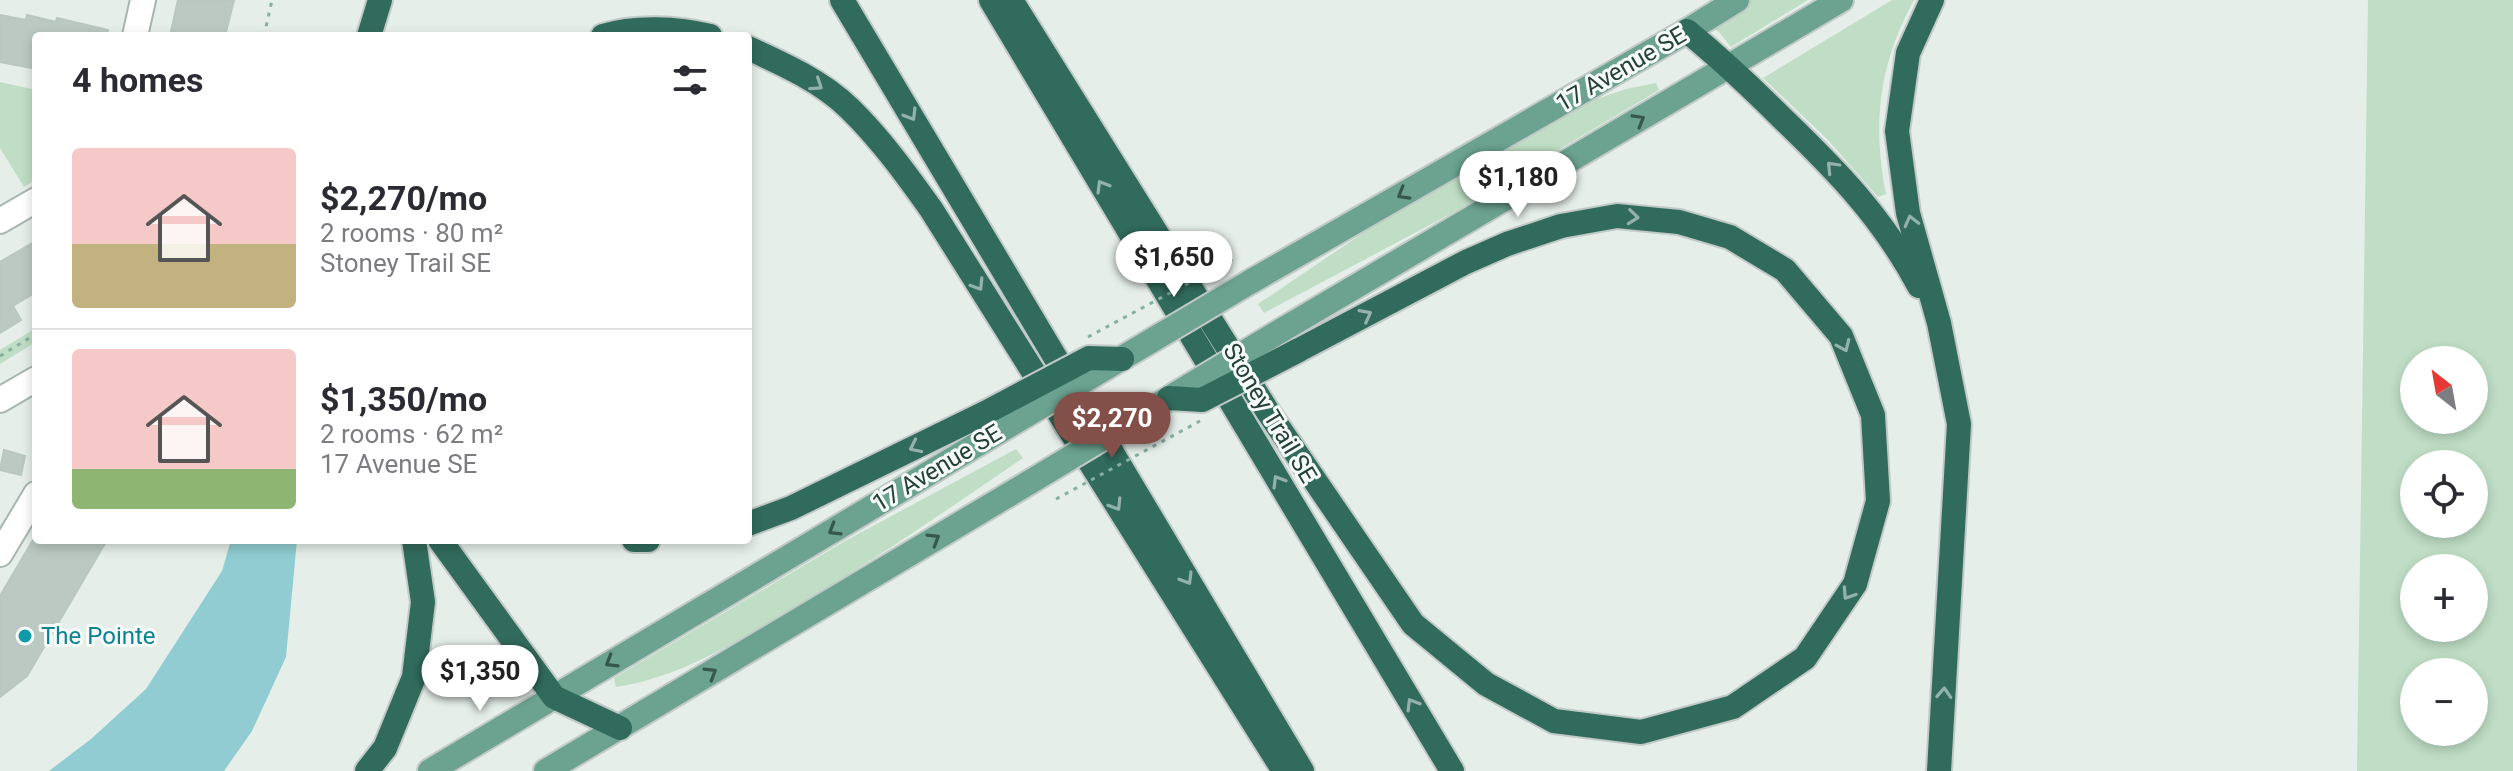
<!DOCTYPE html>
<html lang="en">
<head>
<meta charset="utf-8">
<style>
  body { margin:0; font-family:Roboto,sans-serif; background:#f7f7f7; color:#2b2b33; height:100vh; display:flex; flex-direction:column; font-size:30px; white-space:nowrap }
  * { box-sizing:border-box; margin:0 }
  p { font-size:26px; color:#7c7c81 }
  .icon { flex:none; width:44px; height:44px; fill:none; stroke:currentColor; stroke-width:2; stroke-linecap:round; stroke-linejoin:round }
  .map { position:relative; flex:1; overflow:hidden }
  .drawer { position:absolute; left:32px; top:32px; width:720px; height:512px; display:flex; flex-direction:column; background:#fff; border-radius:8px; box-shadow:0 4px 12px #0003 }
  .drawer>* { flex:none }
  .needle { width:52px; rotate:329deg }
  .controls { position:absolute; left:2400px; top:346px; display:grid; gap:16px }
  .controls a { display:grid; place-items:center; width:88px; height:88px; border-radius:50%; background:#fff; box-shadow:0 4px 12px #0003; font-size:40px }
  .price { position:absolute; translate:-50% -68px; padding:0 18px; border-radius:28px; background:#fff; color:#222; font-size:26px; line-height:52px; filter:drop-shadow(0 2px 4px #0008) }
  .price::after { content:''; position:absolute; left:50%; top:48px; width:24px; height:18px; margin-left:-12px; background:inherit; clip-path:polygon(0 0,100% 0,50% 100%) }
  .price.on { background:#834f49; color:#fff }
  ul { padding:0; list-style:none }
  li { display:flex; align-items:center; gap:24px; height:200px; padding:0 40px }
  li+li { border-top:2px solid #e1e1e2 }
  li span { display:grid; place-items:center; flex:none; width:224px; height:160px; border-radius:8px; color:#555 }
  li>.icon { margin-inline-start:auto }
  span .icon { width:96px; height:96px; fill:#fffc; stroke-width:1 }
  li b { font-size:34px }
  h2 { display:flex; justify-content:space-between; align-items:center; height:96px; padding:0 40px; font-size:34px }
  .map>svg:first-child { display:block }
  .green { fill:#bfdec5; fill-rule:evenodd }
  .water { fill:#90ccd1 }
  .building { fill:#bbc9c2; stroke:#b8c8c0; stroke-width:2 }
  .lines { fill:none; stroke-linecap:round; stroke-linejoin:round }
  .minor-casing { stroke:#a8b6b0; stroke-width:28 }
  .major-casing { stroke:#c2cac7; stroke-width:28 }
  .highway-casing { stroke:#c2cac7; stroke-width:28 }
  .path { stroke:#87b0a0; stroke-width:3; stroke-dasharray:4 6; stroke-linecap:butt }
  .minor { stroke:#fff; stroke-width:24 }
  .major { stroke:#6ba290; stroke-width:24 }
  .highway { stroke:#316b5b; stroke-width:24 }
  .major-bridge-casing { stroke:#c2cac7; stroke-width:28; stroke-linecap:butt }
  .highway-bridge-casing { stroke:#c2cac7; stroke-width:28; stroke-linecap:butt }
  .path-bridge { stroke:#87b0a0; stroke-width:3; stroke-dasharray:4 6; stroke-linecap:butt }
  .major-bridge { stroke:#6ba290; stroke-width:24 }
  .highway-bridge { stroke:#316b5b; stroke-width:24 }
  .oneway { stroke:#94b2aa }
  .oneway2 { stroke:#36584c }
  .culture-dot { fill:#0f9aa8; stroke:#f6faf8; stroke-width:3 }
  .labels { text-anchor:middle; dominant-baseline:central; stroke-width:6; stroke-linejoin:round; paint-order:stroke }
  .street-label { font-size:24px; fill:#254036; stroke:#f6faf8 }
  .culture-label { font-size:24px; fill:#0d838f; stroke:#f6faf8; text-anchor:start }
</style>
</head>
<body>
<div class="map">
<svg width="2513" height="771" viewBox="0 0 2513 771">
  <rect width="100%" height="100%" fill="#e5eee9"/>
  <g class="green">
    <path d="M 1745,0 L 1808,0 L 1731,47 L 1719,32 L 1712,27 Z"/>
    <path d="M 1892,0 L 1914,0 C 1879,64 1872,123 1886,194 L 1878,197 L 1828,140 L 1763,78 Z"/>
    <path d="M 2368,0 L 2513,0 L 2513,771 L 2357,771 ZM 2474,360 L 2474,420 L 2414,420 L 2414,360 ZM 2414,464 L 2474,464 L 2474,524 L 2414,524 ZM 2474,568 L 2474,628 L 2414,628 L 2414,568 ZM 2474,672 L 2474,732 L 2414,732 L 2414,672 Z"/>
    <path d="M 0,82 L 36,90 L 36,179 L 24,187 L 0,148 Z"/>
    <path d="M 1656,83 L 1659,90 L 1456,211 L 1264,313 L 1258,304 L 1403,206 L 1585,103 L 1626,89 Z"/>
    <path d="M 36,328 L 36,342 L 0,364 L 0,350 Z"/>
    <path d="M 1016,449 L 1023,458 C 947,510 872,562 793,608 C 738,641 681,677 616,687 L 614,678 L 845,541 Z"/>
  </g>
  <path class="water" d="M 231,540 L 297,540 L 286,657 L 252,731 L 224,771 L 49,771 L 91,739 L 146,689 L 222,571 Z"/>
  <g class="building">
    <path d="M 178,0 L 234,0 L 225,36 L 170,36 Z"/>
    <path d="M 0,15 L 26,20 L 27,15 L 56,22 L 57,18 L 108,30 L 107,36 L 36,36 L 36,60 L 34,60 L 32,68 L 0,62 Z"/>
    <path d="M 36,241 L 36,292 L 13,306 L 21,320 L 0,333 L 0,262 Z"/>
    <path d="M 4,450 L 25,456 L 21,475 L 0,470 Z"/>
    <path d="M 33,540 L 107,540 L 27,676 L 0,697 L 0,596 Z"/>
  </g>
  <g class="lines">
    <g class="minor-casing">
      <g id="minor">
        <path d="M 135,36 L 143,0"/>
        <path d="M 0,221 L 36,200"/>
        <path d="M 0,400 L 36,379"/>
        <path d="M 0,554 L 36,494"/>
      </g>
    </g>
    <g class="major-casing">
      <g id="major">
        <path d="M 1250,282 L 1687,31 L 1737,0"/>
        <path d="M 1282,330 L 1841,0"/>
        <path d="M 430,771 L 998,432"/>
        <path d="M 546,771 L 1030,482"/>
      </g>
    </g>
    <g class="highway-casing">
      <g id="highway">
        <path d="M 842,0 L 1302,771"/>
        <path d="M 991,0 L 1452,771"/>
        <path d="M 1011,0 L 1268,412 L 1413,624 L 1486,684 L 1554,721 L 1641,732 L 1733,707 L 1805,658 L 1855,584 L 1878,501 L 1873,415 L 1841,336 L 1785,270 L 1730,237 L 1679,222 L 1617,216 L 1561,226 L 1507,244 L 1466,262 L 1297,351"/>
        <path d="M 1932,0 L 1908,53 L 1897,131 L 1908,213 L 1939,323 L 1959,424 L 1939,771"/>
        <path d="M 1687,31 C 1721,59 1752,88 1783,119 C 1837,171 1883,218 1919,286"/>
        <path d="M 369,36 L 380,0"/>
        <path d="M 603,36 C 635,26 678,28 710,36"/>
        <path d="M 748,48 C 783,64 821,81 849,108 C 880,138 906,174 931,209 L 1284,771"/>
        <path d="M 748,524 L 791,508 L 985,413"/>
        <path d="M 440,540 L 554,697 L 620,728"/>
        <path d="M 634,540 L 648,540"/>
        <path d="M 367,771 L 385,748 L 414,677 L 423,602 L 414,540"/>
      </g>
    </g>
    <g class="path">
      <path d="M 264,36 L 272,0"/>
      <path d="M 0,356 L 36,334"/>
    </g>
    <use href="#minor" class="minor"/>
    <use href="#major" class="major"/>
    <use href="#highway" class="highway"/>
    <g class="major-bridge-casing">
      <g id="major-bridge">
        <path d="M 998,432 L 1250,282"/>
        <path d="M 1030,482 L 1282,330"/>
      </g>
    </g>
    <g class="highway-bridge-casing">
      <g id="highway-bridge">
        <path d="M 1169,398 L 1202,400 L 1297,351"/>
        <path d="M 985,413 L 1089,358 L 1122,359"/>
      </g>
    </g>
    <g class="path-bridge">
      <path d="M 1088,337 L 1237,257"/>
      <path d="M 1056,499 L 1200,421"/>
    </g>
    <use href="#major-bridge" class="major-bridge"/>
    <use href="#highway-bridge" class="highway-bridge"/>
  </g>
  <defs><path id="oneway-chevron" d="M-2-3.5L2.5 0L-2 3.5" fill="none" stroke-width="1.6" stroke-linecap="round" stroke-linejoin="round" transform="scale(2)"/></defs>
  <g class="oneway">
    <use href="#oneway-chevron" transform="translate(817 85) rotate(34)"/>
    <use href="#oneway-chevron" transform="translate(911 115) rotate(59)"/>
    <use href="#oneway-chevron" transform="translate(1832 167) rotate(-134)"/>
    <use href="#oneway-chevron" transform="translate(1102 186) rotate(-121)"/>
    <use href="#oneway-chevron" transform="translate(1633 217) rotate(6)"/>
    <use href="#oneway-chevron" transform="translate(1911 221) rotate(-104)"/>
    <use href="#oneway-chevron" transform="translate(978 285) rotate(58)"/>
    <use href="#oneway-chevron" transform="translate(1366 315) rotate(-28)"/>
    <use href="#oneway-chevron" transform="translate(1844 346) rotate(66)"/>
    <use href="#oneway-chevron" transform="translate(915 447) rotate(154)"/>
    <use href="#oneway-chevron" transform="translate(1278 481) rotate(-121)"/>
    <use href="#oneway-chevron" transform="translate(1116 505) rotate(58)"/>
    <use href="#oneway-chevron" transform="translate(1187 579) rotate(59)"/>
    <use href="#oneway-chevron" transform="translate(1848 594) rotate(123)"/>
    <use href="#oneway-chevron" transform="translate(1944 693) rotate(-87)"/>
    <use href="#oneway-chevron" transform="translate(1412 704) rotate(-121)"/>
  </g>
  <g class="oneway2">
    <use href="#oneway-chevron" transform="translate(1639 120) rotate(-30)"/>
    <use href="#oneway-chevron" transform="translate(1403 194) rotate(150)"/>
    <use href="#oneway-chevron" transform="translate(834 530) rotate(149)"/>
    <use href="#oneway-chevron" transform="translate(934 539) rotate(-31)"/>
    <use href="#oneway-chevron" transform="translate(611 662) rotate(149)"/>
    <use href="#oneway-chevron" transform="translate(711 673) rotate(-31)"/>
  </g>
  <circle class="culture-dot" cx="25" cy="636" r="8"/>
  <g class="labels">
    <g class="street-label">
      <text transform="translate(1621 69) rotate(-30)">17 Avenue SE</text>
      <text transform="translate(1270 413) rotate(59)">Stoney Trail SE</text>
      <text transform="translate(937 468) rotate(-31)">17 Avenue SE</text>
    </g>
    <g class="culture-label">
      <text x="41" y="636">The Pointe</text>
    </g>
  </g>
</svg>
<div class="controls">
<a><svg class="needle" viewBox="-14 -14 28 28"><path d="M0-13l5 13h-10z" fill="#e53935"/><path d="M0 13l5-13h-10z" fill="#7c7c81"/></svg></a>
<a><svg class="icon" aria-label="locate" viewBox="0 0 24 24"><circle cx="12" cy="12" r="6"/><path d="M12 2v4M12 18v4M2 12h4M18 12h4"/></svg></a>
<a>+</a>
<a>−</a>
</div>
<b class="price" style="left:1518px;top:219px">$1,180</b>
<b class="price" style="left:1174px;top:299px">$1,650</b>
<b class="price on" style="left:1112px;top:460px">$2,270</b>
<b class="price" style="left:480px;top:713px">$1,350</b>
<section class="drawer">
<h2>4 homes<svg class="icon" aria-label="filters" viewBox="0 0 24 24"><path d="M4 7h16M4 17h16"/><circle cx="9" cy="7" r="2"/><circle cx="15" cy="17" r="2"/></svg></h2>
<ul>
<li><span style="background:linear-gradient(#f6c9c9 60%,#c2b280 0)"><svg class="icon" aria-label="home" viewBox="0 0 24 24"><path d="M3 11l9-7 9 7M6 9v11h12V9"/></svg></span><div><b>$2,270/mo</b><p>2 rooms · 80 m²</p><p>Stoney Trail SE</p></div></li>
<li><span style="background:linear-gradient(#f6c9c9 75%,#8fb573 0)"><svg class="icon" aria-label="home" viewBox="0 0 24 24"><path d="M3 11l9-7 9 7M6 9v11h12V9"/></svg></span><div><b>$1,350/mo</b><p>2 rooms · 62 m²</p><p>17 Avenue SE</p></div></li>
</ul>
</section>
</div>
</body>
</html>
